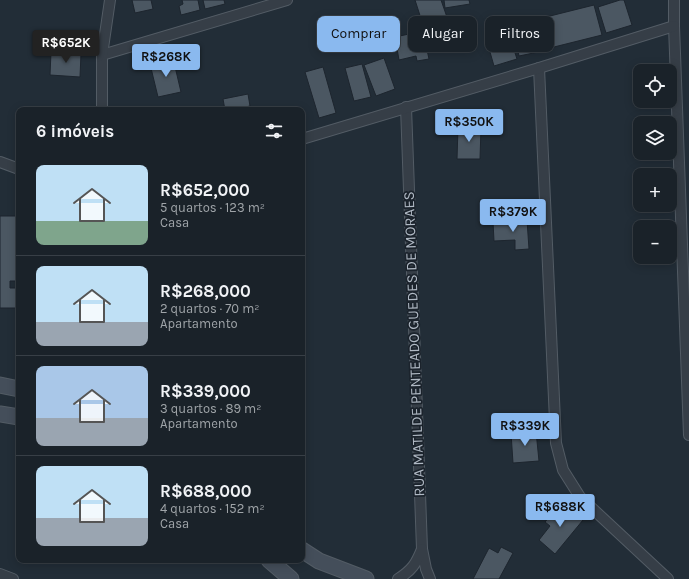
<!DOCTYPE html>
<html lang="pt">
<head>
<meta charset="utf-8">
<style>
  body { margin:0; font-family:Karla,sans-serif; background:#272f35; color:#f1f3f6; height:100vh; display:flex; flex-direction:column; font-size:15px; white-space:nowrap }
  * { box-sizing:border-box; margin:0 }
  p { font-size:13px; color:#9fa4a8 }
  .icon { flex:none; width:22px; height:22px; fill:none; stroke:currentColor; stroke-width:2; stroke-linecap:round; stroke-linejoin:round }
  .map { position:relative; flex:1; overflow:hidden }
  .sheet { position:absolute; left:16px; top:107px; width:289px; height:456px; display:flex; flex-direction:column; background:#1a2229; border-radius:8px; box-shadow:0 2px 10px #0003,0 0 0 1px #383f46 }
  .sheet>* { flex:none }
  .guide { position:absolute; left:317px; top:16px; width:312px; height:36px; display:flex; gap:8px }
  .controls { position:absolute; left:633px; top:64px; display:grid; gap:8px }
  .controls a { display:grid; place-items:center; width:44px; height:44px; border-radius:8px; background:#1a2229; box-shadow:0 2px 10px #0003,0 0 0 1px #383f46; font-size:20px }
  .price { position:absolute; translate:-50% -34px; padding:0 9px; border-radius:4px; background:#8ab9ef; color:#111; font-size:13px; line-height:26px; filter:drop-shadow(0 1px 2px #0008) }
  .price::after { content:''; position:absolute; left:50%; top:24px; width:12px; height:9px; margin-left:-6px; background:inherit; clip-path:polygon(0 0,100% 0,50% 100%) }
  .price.active { background:#222; color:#fff }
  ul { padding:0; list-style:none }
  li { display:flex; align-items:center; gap:12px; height:100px; padding:0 20px }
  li+li { border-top:1px solid #383f46 }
  li span { display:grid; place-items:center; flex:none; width:112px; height:80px; border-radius:8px; color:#555 }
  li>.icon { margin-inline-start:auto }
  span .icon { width:48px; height:48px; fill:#fffc; stroke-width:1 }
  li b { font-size:17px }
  h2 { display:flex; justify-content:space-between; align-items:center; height:48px; padding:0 20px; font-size:17px }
  .tag { padding:0 14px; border-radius:8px; background:#1a2229; box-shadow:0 2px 10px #0003,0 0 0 1px #383f46; font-size:14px; line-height:36px }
  .tag.active { background:#8ab9ef; color:#111 }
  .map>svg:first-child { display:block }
  .building { fill:#4b5762; stroke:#1d252e }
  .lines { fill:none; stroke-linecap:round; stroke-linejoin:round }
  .minor-casing { stroke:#535c65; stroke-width:12 }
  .secondary-casing { stroke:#535c65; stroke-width:17 }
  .minor { stroke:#363e47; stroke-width:10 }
  .secondary { stroke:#444e5a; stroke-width:15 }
  .labels { text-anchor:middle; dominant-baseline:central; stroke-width:3.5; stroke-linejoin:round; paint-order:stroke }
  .street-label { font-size:15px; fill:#b0b9c4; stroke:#1b232c }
</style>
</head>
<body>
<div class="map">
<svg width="689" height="579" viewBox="0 0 689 579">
  <rect width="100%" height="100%" fill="#222d37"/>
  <g class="building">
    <path d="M 132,0 L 151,0 L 153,9 L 135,13 Z"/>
    <path d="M 182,0 L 198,0 L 200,10 L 181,15 L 179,6 L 183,4 Z"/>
    <path d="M 203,0 L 224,0 L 225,4 L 205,9 Z"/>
    <path d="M 415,0 L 441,0 L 448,20 L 424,28 Z"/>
    <path d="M 444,0 L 469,0 L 470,4 L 445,8 Z"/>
    <path d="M 620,0 L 624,0 L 632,25 L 606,33 L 598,7 Z"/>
    <path d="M 594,5 L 602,35 L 550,48 L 542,18 Z"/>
    <path d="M 530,18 L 532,25 L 542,23 L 548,50 L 519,56 L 512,22 Z"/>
    <path d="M 423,31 L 429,59 L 417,61 L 416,56 L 399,60 L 395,37 Z"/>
    <path d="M 508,31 L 517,59 L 494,66 L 486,38 Z"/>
    <path d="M 51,52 L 81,54 L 80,77 L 50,75 Z"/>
    <path d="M 173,58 L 181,92 L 158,97 L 150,64 Z"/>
    <path d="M 384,58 L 395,89 L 376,96 L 364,65 Z"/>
    <path d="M 362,64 L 371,97 L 354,101 L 345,68 Z"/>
    <path d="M 323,67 L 336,113 L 319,118 L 305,72 Z"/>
    <path d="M 248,94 L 250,106 L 245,107 L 246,110 L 225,110 L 223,99 Z"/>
    <path d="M 458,127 L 481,128 L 480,159 L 457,159 Z"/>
    <path d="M 0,216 L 17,216 L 17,232 L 19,232 L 19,281 L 10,281 L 10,288 L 19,288 L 18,308 L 0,308 Z"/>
    <path d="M 527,220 L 529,249 L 515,250 L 515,240 L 494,241 L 493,222 Z"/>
    <path d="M 536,431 L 539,461 L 513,463 L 511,433 Z"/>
    <path d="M 561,502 L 583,520 L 555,554 L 539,540 L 550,526 L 545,522 Z"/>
    <path d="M 501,547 L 513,553 L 499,579 L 473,579 L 489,548 L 498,553 Z"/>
  </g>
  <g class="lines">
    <g class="minor-casing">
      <g id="minor">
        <path d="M 674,0 L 674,26 L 689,435"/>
        <path d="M 102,55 L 287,0"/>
        <path d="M 539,68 L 556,443 L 563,470 L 580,497 L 668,579"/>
        <path d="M 406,107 L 422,549 L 426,569 L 430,579"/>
        <path d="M 102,110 L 102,55 L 110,0"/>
        <path d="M 302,139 L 539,68 L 674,26"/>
        <path d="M 0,162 L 19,169"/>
        <path d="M 0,574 L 13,579"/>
        <path d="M 398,579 C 412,570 416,564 422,549"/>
      </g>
    </g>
    <g class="secondary-casing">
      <g id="secondary">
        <path d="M 0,385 L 19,389"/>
        <path d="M 0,414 L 19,417"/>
        <path d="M 302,550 L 319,561 L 366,579"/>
        <path d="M 269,560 L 291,579"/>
      </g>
    </g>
    <use href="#minor" class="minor"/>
    <use href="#secondary" class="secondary"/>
  </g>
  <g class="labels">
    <g class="street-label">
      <text transform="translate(414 344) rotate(-92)">RUA MATILDE PENTEADO GUEDES DE MORAES</text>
    </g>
  </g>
</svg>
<div class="controls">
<a><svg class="icon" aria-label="locate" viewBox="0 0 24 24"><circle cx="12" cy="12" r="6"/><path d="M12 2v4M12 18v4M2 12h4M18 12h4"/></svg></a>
<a><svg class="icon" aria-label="layers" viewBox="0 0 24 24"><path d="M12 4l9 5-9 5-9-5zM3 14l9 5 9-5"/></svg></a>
<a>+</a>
<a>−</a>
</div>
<b class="price active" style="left:66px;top:64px">R$652K</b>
<b class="price" style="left:166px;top:78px">R$268K</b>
<b class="price" style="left:469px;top:143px">R$350K</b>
<b class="price" style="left:513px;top:233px">R$379K</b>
<b class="price" style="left:525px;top:447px">R$339K</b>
<b class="price" style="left:560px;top:528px">R$688K</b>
<div class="guide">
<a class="tag active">Comprar</a>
<a class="tag">Alugar</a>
<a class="tag">Filtros</a>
</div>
<section class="sheet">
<h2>6 imóveis<svg class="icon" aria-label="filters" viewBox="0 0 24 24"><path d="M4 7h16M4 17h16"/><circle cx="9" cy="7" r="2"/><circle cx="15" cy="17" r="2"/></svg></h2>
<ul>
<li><span style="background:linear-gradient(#bfe0f5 70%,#7fa58c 0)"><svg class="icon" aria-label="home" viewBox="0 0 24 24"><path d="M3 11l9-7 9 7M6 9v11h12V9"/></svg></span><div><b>R$652,000</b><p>5 quartos · 123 m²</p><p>Casa</p></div></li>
<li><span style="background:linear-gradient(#bfe0f5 70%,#9aa5b1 0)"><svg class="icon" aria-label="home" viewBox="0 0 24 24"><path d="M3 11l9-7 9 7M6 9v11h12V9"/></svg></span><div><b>R$268,000</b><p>2 quartos · 70 m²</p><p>Apartamento</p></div></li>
<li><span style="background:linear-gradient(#a9c7e8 65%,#9aa5b1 0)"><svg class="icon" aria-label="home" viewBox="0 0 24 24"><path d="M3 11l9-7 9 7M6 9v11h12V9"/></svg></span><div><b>R$339,000</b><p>3 quartos · 89 m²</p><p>Apartamento</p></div></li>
<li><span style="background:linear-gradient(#bfe0f5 65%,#9aa5b1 0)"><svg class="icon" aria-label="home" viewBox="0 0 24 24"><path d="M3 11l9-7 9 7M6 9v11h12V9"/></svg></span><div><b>R$688,000</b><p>4 quartos · 152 m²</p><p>Casa</p></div></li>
</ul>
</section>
</div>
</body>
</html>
